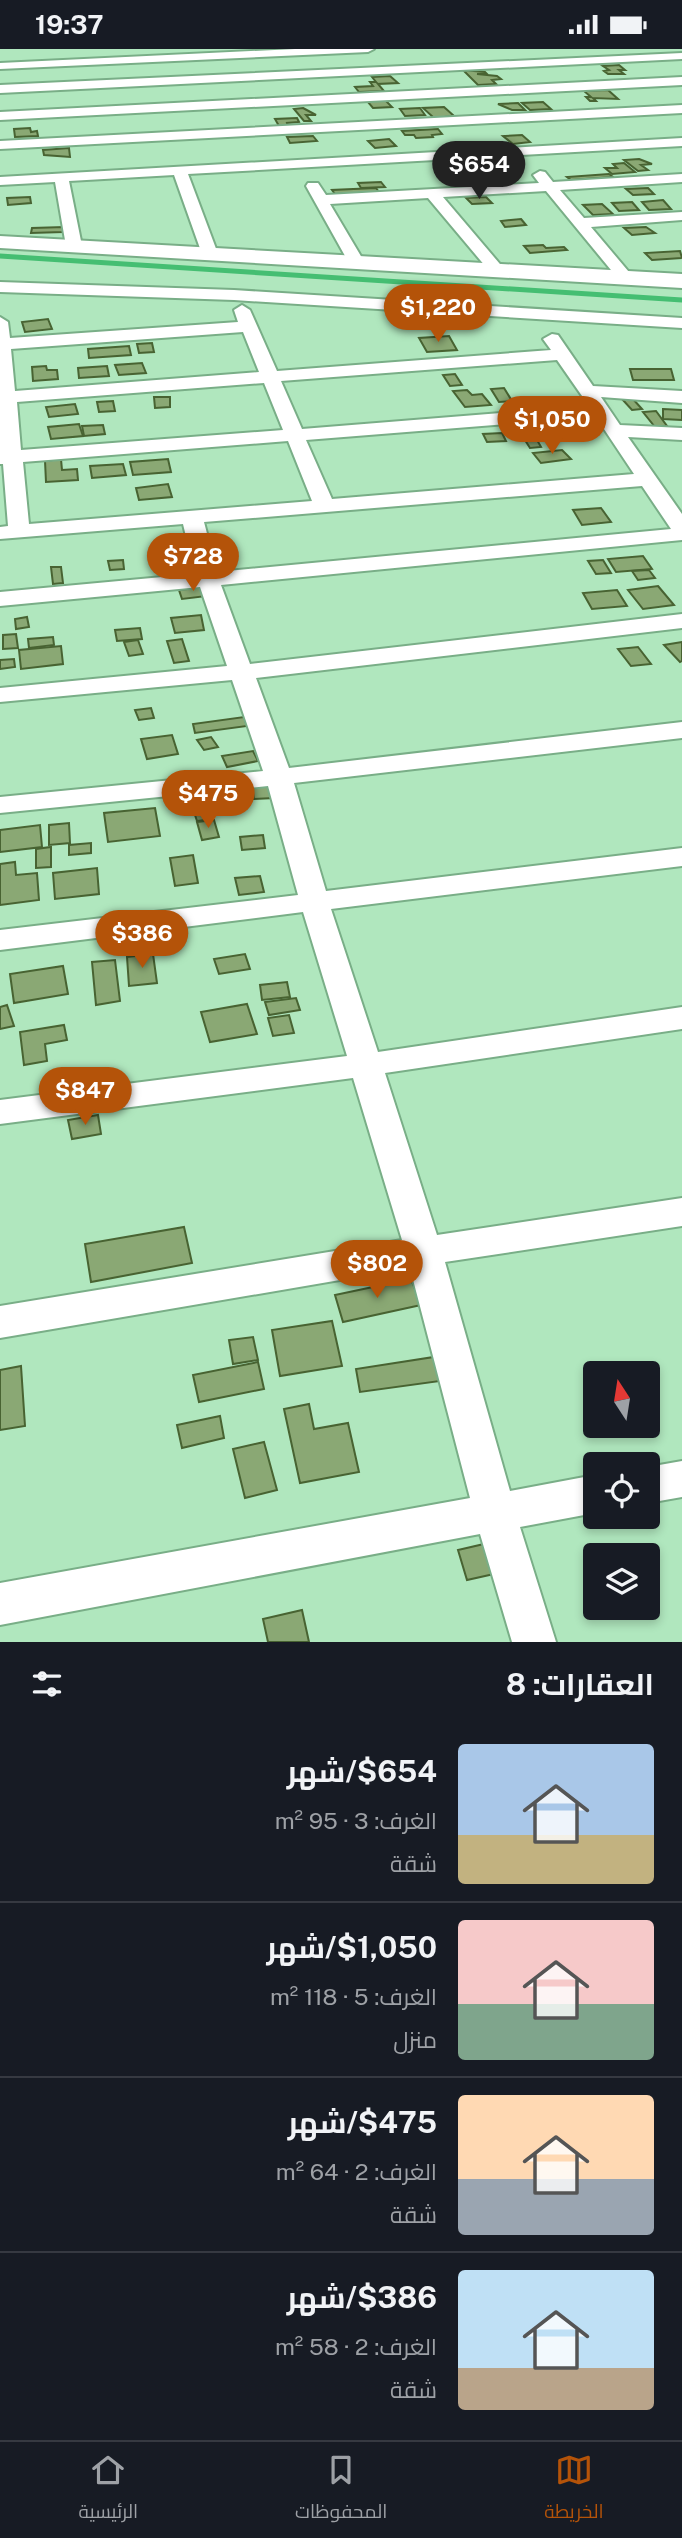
<!DOCTYPE html>
<html lang="ar">
<head>
<meta charset="utf-8">
<style>
  body { margin:0; font-family:"Public Sans",Cairo,sans-serif; background:#20242c; color:#f1f3f6; direction:rtl; height:100vh; display:flex; flex-direction:column; font-size:26px; white-space:nowrap }
  * { box-sizing:border-box; margin:0 }
  p { font-size:23px; color:#9ea1a6 }
  .icon { flex:none; width:38px; height:38px; fill:none; stroke:currentColor; stroke-width:2; stroke-linecap:round; stroke-linejoin:round }
  .map { position:relative; height:1593px; overflow:hidden; direction:ltr }
  .drawer { display:flex; flex-direction:column; background:#171b24; flex:1 }
  .drawer>* { flex:none }
  .needle { width:46px; rotate:348deg }
  .buttons { position:absolute; left:583px; top:1312px; display:grid; gap:14px }
  .buttons a { display:grid; place-items:center; width:77px; height:77px; border-radius:7px; background:#171b24; box-shadow:0 4px 10px #0003; font-size:35px }
  .price { position:absolute; translate:-50% -60px; padding:0 16px; border-radius:24px; background:#b45309; color:#fff; font-size:23px; line-height:46px; filter:drop-shadow(0 2px 4px #0008) }
  .price::after { content:''; position:absolute; left:50%; top:42px; width:21px; height:16px; margin-left:-10px; background:inherit; clip-path:polygon(0 0,100% 0,50% 100%) }
  .price.on { background:#222; color:#fff }
  ul { padding:0; list-style:none }
  li { display:flex; align-items:center; gap:21px; height:175px; padding:0 28px }
  li+li { border-top:2px solid #363941 }
  li span { display:grid; place-items:center; flex:none; width:196px; height:140px; border-radius:7px; color:#555 }
  li>.icon { margin-inline-start:auto }
  span .icon { width:84px; height:84px; fill:#fffc; stroke-width:1 }
  li b { font-size:30px }
  h2 { display:flex; justify-content:space-between; align-items:center; height:84px; padding:0 28px; font-size:30px }
  .status { display:flex; justify-content:space-between; align-items:center; height:49px; padding:0 35px; background:#171b24; direction:ltr }
  .status svg { height:19px; fill:currentColor }
  .tabs { display:flex; justify-content:space-around; align-items:center; height:98px; border-top:2px solid #363941; background:#171b24; font-size:19px; color:#9ea1a6 }
  .tabs a { display:grid; justify-items:center; gap:4px }
  .tabs .on { color:#b45309 }
  .map>svg:first-child { display:block }
  .lines { fill:none; stroke-linecap:round; stroke-linejoin:round }
  .stream { stroke:#45be72; stroke-width:5 }
  .building { fill:#8aa874; stroke:#486332; stroke-width:2 }
  .street-casing { stroke:#79ae87; stroke-width:4 }
  .primary-casing { stroke:#79ae87; stroke-width:4 }
  .street { fill:#fff; fill-rule:evenodd }
  .primary { fill:#fff; fill-rule:evenodd }
</style>
</head>
<body>
<div class="status"><b>19:37</b><svg viewBox="0 0 49 12"><path d="M0 12V9h3v3zM5 12V6h3v6zM10 12V3h3v9zM15 12V0h3v12zM26 1h20v11H26zM47 4h2v5h-2z"/></svg></div>
<div class="map">
<svg width="682" height="1593" viewBox="0 0 682 1593">
  <rect width="100%" height="100%" fill="#b0e7be"/>
  <g class="lines">
    <path class="stream" d="M 0,207 L 682,251"/>
  </g>
  <g class="building">
    <path d="M 619,16 L 625,21 L 619,21 L 624,25 L 608,25 L 604,22 L 609,21 L 603,17 Z"/>
    <path d="M 463,21 L 485,23 L 487,25 L 477,25 L 497,27 L 501,30 L 492,31 L 496,35 L 478,36 Z"/>
    <path d="M 390,27 L 398,34 L 378,35 L 384,42 L 359,43 L 355,38 L 373,37 L 370,33 L 376,33 L 372,28 Z"/>
    <path d="M 608,41 L 618,50 L 593,49 L 596,52 L 590,52 L 586,48 L 591,48 L 584,42 Z"/>
    <path d="M 385,51 L 392,58 L 373,59 L 367,52 Z"/>
    <path d="M 543,53 L 551,60 L 530,61 L 522,54 Z"/>
    <path d="M 518,54 L 525,61 L 512,61 L 498,55 Z"/>
    <path d="M 444,58 L 454,67 L 434,69 L 423,59 Z"/>
    <path d="M 303,59 L 316,66 L 306,66 L 311,72 L 304,72 L 294,60 Z"/>
    <path d="M 420,59 L 425,66 L 405,67 L 400,60 Z"/>
    <path d="M 297,69 L 299,73 L 287,74 L 288,77 L 279,77 L 275,70 Z"/>
    <path d="M 30,79 L 31,83 L 37,82 L 38,87 L 15,88 L 14,80 Z"/>
    <path d="M 438,80 L 442,85 L 432,86 L 433,88 L 416,89 L 414,86 L 405,86 L 402,82 Z"/>
    <path d="M 522,86 L 530,93 L 513,95 L 503,87 Z"/>
    <path d="M 313,87 L 317,92 L 290,94 L 287,88 Z"/>
    <path d="M 389,90 L 396,97 L 375,99 L 368,92 Z"/>
    <path d="M 69,99 L 70,108 L 44,106 L 43,101 Z"/>
    <path d="M 639,110 L 652,115 L 641,116 L 648,121 L 638,122 L 624,111 Z"/>
    <path d="M 505,112 L 513,122 L 493,123 L 486,114 Z"/>
    <path d="M 624,114 L 635,123 L 612,125 L 605,119 L 617,119 L 613,115 Z"/>
    <path d="M 609,125 L 613,128 L 571,131 L 567,128 Z"/>
    <path d="M 381,133 L 385,138 L 361,139 L 358,134 Z"/>
    <path d="M 376,139 L 379,143 L 335,145 L 332,141 Z"/>
    <path d="M 648,139 L 654,145 L 633,146 L 626,140 Z"/>
    <path d="M 30,148 L 31,154 L 8,156 L 7,149 Z"/>
    <path d="M 486,148 L 492,154 L 472,155 L 466,149 Z"/>
    <path d="M 663,151 L 671,160 L 649,161 L 642,153 Z"/>
    <path d="M 632,153 L 639,161 L 619,162 L 612,154 Z"/>
    <path d="M 602,155 L 613,165 L 593,166 L 583,156 Z"/>
    <path d="M 521,170 L 526,176 L 505,178 L 501,172 Z"/>
    <path d="M 64,178 L 63,183 L 31,184 L 32,179 Z"/>
    <path d="M 646,178 L 655,184 L 632,186 L 624,179 Z"/>
    <path d="M 543,196 L 546,199 L 564,198 L 567,201 L 530,204 L 524,197 Z"/>
    <path d="M 680,202 L 682,209 L 652,211 L 645,204 Z"/>
    <path d="M 48,270 L 52,280 L 25,283 L 22,273 Z"/>
    <path d="M 449,287 L 457,301 L 427,303 L 419,289 Z"/>
    <path d="M 152,294 L 154,303 L 139,304 L 137,295 Z"/>
    <path d="M 129,297 L 131,306 L 89,309 L 88,300 Z"/>
    <path d="M 142,314 L 146,324 L 119,326 L 115,316 Z"/>
    <path d="M 46,317 L 47,321 L 57,321 L 58,330 L 33,332 L 32,318 Z"/>
    <path d="M 107,317 L 109,327 L 79,329 L 78,319 Z"/>
    <path d="M 630,320 L 671,320 L 674,331 L 633,331 Z"/>
    <path d="M 455,325 L 462,336 L 450,337 L 443,326 Z"/>
    <path d="M 504,339 L 512,352 L 499,353 L 491,340 Z"/>
    <path d="M 467,341 L 472,346 L 482,345 L 491,356 L 465,358 L 453,342 Z"/>
    <path d="M 154,348 L 170,348 L 170,358 L 155,359 Z"/>
    <path d="M 632,349 L 642,360 L 632,361 L 622,350 Z"/>
    <path d="M 113,352 L 115,362 L 99,363 L 97,353 Z"/>
    <path d="M 75,355 L 78,365 L 49,368 L 46,358 Z"/>
    <path d="M 663,360 L 682,361 L 682,371 L 663,370 Z"/>
    <path d="M 656,362 L 667,377 L 655,378 L 643,363 Z"/>
    <path d="M 79,375 L 83,387 L 51,390 L 48,378 Z"/>
    <path d="M 103,376 L 105,385 L 84,387 L 82,377 Z"/>
    <path d="M 544,378 L 551,390 L 537,391 L 541,398 L 530,399 L 518,380 Z"/>
    <path d="M 502,384 L 506,392 L 487,393 L 483,385 Z"/>
    <path d="M 562,401 L 571,410 L 541,414 L 533,404 Z"/>
    <path d="M 61,410 L 62,421 L 77,420 L 78,431 L 46,433 L 45,412 Z"/>
    <path d="M 168,410 L 171,423 L 133,426 L 130,413 Z"/>
    <path d="M 123,415 L 126,426 L 92,429 L 90,417 Z"/>
    <path d="M 168,435 L 172,448 L 139,451 L 136,439 Z"/>
    <path d="M 601,459 L 611,473 L 582,476 L 573,461 Z"/>
    <path d="M 643,507 L 652,520 L 616,523 L 608,510 Z"/>
    <path d="M 123,511 L 124,520 L 110,521 L 108,512 Z"/>
    <path d="M 603,511 L 611,524 L 596,525 L 588,512 Z"/>
    <path d="M 51,518 L 61,518 L 63,534 L 53,535 Z"/>
    <path d="M 649,521 L 655,529 L 638,531 L 632,522 Z"/>
    <path d="M 658,537 L 674,556 L 643,560 L 628,541 Z"/>
    <path d="M 205,538 L 207,547 L 182,550 L 179,541 Z"/>
    <path d="M 617,541 L 627,557 L 592,560 L 583,544 Z"/>
    <path d="M 201,566 L 204,581 L 175,584 L 171,569 Z"/>
    <path d="M 27,568 L 29,578 L 16,580 L 15,570 Z"/>
    <path d="M 140,579 L 142,590 L 117,592 L 115,581 Z"/>
    <path d="M 16,585 L 18,599 L 3,600 L 3,586 Z"/>
    <path d="M 53,588 L 54,596 L 29,599 L 28,590 Z"/>
    <path d="M 182,590 L 189,612 L 174,614 L 167,592 Z"/>
    <path d="M 138,591 L 143,605 L 129,607 L 124,593 Z"/>
    <path d="M 682,593 L 682,612 L 680,613 L 664,596 Z"/>
    <path d="M 61,597 L 63,615 L 21,620 L 19,601 Z"/>
    <path d="M 638,598 L 651,615 L 631,617 L 618,600 Z"/>
    <path d="M 14,610 L 15,618 L 0,620 L 0,611 Z"/>
    <path d="M 151,659 L 154,669 L 139,671 L 135,661 Z"/>
    <path d="M 244,668 L 247,677 L 195,684 L 193,675 Z"/>
    <path d="M 172,686 L 178,705 L 147,710 L 141,690 Z"/>
    <path d="M 211,688 L 218,698 L 204,701 L 197,691 Z"/>
    <path d="M 253,702 L 258,712 L 227,718 L 222,707 Z"/>
    <path d="M 272,737 L 274,749 L 254,750 L 252,738 Z"/>
    <path d="M 209,758 L 213,770 L 197,772 L 193,760 Z"/>
    <path d="M 155,759 L 160,787 L 108,793 L 104,764 Z"/>
    <path d="M 214,771 L 219,788 L 202,791 L 197,773 Z"/>
    <path d="M 69,774 L 70,794 L 49,796 L 49,776 Z"/>
    <path d="M 40,776 L 42,798 L 0,803 L 0,781 Z"/>
    <path d="M 263,786 L 265,799 L 242,801 L 240,788 Z"/>
    <path d="M 91,794 L 91,804 L 69,806 L 69,796 Z"/>
    <path d="M 51,798 L 51,818 L 36,819 L 36,800 Z"/>
    <path d="M 193,806 L 198,834 L 175,837 L 170,809 Z"/>
    <path d="M 15,813 L 16,826 L 37,824 L 39,851 L 0,856 L 0,815 Z"/>
    <path d="M 97,819 L 99,845 L 55,850 L 53,824 Z"/>
    <path d="M 260,827 L 264,843 L 239,846 L 235,829 Z"/>
    <path d="M 153,905 L 157,934 L 129,937 L 127,908 Z"/>
    <path d="M 245,905 L 250,920 L 219,925 L 214,910 Z"/>
    <path d="M 115,911 L 120,952 L 96,956 L 92,913 Z"/>
    <path d="M 63,917 L 68,945 L 14,954 L 10,925 Z"/>
    <path d="M 287,933 L 290,948 L 262,951 L 260,936 Z"/>
    <path d="M 296,949 L 300,961 L 269,966 L 265,953 Z"/>
    <path d="M 247,955 L 257,985 L 210,993 L 201,963 Z"/>
    <path d="M 7,956 L 14,977 L 0,980 L 0,958 Z"/>
    <path d="M 289,966 L 294,984 L 273,987 L 268,969 Z"/>
    <path d="M 64,976 L 67,991 L 45,995 L 47,1012 L 24,1016 L 20,983 Z"/>
    <path d="M 98,1066 L 101,1085 L 72,1090 L 68,1071 Z"/>
    <path d="M 184,1178 L 192,1214 L 91,1233 L 85,1195 Z"/>
    <path d="M 411,1230 L 421,1256 L 343,1273 L 335,1246 Z"/>
    <path d="M 332,1272 L 342,1317 L 280,1327 L 272,1281 Z"/>
    <path d="M 253,1288 L 258,1311 L 233,1315 L 229,1291 Z"/>
    <path d="M 434,1308 L 440,1332 L 360,1343 L 356,1320 Z"/>
    <path d="M 258,1313 L 264,1340 L 199,1353 L 193,1326 Z"/>
    <path d="M 21,1317 L 25,1377 L 0,1381 L 0,1321 Z"/>
    <path d="M 309,1355 L 314,1380 L 348,1374 L 359,1423 L 300,1434 L 284,1360 Z"/>
    <path d="M 220,1367 L 224,1389 L 182,1399 L 177,1376 Z"/>
    <path d="M 264,1393 L 277,1441 L 245,1449 L 233,1400 Z"/>
    <path d="M 484,1495 L 494,1525 L 467,1531 L 458,1501 Z"/>
    <path d="M 302,1561 L 309,1593 L 268,1593 L 263,1570 Z"/>
  </g>
  <g class="lines">
    <g class="street-casing">
      <g id="street">
        <path d="M 295,0 L 374,0 L 368,3 L 0,20 L 0,14 Z"/>
        <path d="M 682,4 L 682,10 L 0,44 L 0,36 Z"/>
        <path d="M 682,28 L 682,36 L 0,71 L 0,63 Z"/>
        <path d="M 682,56 L 682,64 L 0,100 L 0,92 Z"/>
        <path d="M 682,89 L 682,97 L 188,125 L 218,205 L 210,210 L 202,205 L 174,126 L 69,132 L 82,197 L 74,202 L 66,197 L 55,133 L 0,136 L 0,128 Z"/>
        <path d="M 540,122 L 545,123 L 553,133 L 682,125 L 682,133 L 560,141 L 584,169 L 682,163 L 682,171 L 591,178 L 634,229 L 626,234 L 620,232 L 546,142 L 443,148 L 505,221 L 497,226 L 491,224 L 428,149 L 330,155 L 365,214 L 357,219 L 349,214 L 306,137 L 308,134 L 318,134 L 326,146 L 539,134 L 533,126 Z"/>
        <path d="M 0,233 L 234,241 L 682,269 L 682,279 L 234,251 L 0,243 Z"/>
        <path d="M 242,256 L 250,261 L 277,322 L 551,301 L 543,290 L 552,285 L 558,286 L 593,337 L 682,342 L 682,354 L 601,348 L 620,376 L 682,379 L 682,391 L 628,388 L 682,465 L 682,491 L 221,536 L 250,615 L 682,565 L 682,579 L 256,629 L 289,719 L 682,673 L 682,689 L 294,734 L 326,842 L 682,799 L 682,817 L 331,860 L 378,1003 L 682,958 L 682,980 L 385,1024 L 437,1186 L 682,1149 L 682,1177 L 445,1213 L 510,1442 L 595,1426 L 595,1464 L 520,1478 L 556,1593 L 512,1593 L 480,1485 L 0,1576 L 0,1534 L 470,1449 L 410,1219 L 0,1289 L 0,1257 L 402,1191 L 353,1029 L 0,1075 L 0,1051 L 347,1007 L 303,863 L 0,901 L 0,881 L 298,846 L 268,737 L 0,764 L 0,748 L 263,722 L 232,631 L 0,653 L 0,639 L 227,617 L 200,538 L 0,557 L 0,543 L 195,525 L 183,475 L 0,490 L 0,478 L 8,477 L 3,415 L 0,415 L 0,268 L 8,273 L 10,289 L 238,273 L 234,261 ZM 243,283 L 259,323 L 15,342 L 11,300 ZM 557,311 L 589,357 L 302,380 L 281,332 ZM 264,334 L 283,381 L 21,401 L 17,353 ZM 596,368 L 634,425 L 332,450 L 306,391 ZM 288,392 L 312,452 L 29,475 L 23,413 ZM 642,437 L 671,480 L 217,523 L 204,473 Z"/>
        <path d="M 682,1412 L 682,1448 L 648,1454 L 648,1418 Z"/>
      </g>
    </g>
    <g class="primary-casing">
      <path id="primary" d="M 0,187 L 682,225 L 682,239 L 0,199 Z"/>
    </g>
    <use href="#street" class="street"/>
    <use href="#primary" class="primary"/>
  </g>
</svg>
<div class="buttons">
<a><svg class="needle" viewBox="-14 -14 28 28"><path d="M0-13l5 13h-10z" fill="#e53935"/><path d="M0 13l5-13h-10z" fill="#9ea1a6"/></svg></a>
<a><svg class="icon" aria-label="locate" viewBox="0 0 24 24"><circle cx="12" cy="12" r="6"/><path d="M12 2v4M12 18v4M2 12h4M18 12h4"/></svg></a>
<a><svg class="icon" aria-label="layers" viewBox="0 0 24 24"><path d="M12 4l9 5-9 5-9-5zM3 14l9 5 9-5"/></svg></a>
</div>
<b class="price on" style="left:479px;top:152px">$654</b>
<b class="price" style="left:438px;top:295px">$1,220</b>
<b class="price" style="left:552px;top:407px">$1,050</b>
<b class="price" style="left:193px;top:544px">$728</b>
<b class="price" style="left:208px;top:781px">$475</b>
<b class="price" style="left:142px;top:921px">$386</b>
<b class="price" style="left:85px;top:1078px">$847</b>
<b class="price" style="left:377px;top:1251px">$802</b>
</div>
<section class="drawer">
<h2>العقارات: 8<svg class="icon" aria-label="filters" viewBox="0 0 24 24"><path d="M4 7h16M4 17h16"/><circle cx="9" cy="7" r="2"/><circle cx="15" cy="17" r="2"/></svg></h2>
<ul>
<li><span style="background:linear-gradient(#a9c7e8 65%,#c2b280 0)"><svg class="icon" aria-label="home" viewBox="0 0 24 24"><path d="M3 11l9-7 9 7M6 9v11h12V9"/></svg></span><div><b>$654/شهر</b><p>الغرف: 3 · 95 m²</p><p>شقة</p></div></li>
<li><span style="background:linear-gradient(#f6c9c9 60%,#7fa58c 0)"><svg class="icon" aria-label="home" viewBox="0 0 24 24"><path d="M3 11l9-7 9 7M6 9v11h12V9"/></svg></span><div><b>$1,050/شهر</b><p>الغرف: 5 · 118 m²</p><p>منزل</p></div></li>
<li><span style="background:linear-gradient(#ffd9b3 60%,#9aa5b1 0)"><svg class="icon" aria-label="home" viewBox="0 0 24 24"><path d="M3 11l9-7 9 7M6 9v11h12V9"/></svg></span><div><b>$475/شهر</b><p>الغرف: 2 · 64 m²</p><p>شقة</p></div></li>
<li><span style="background:linear-gradient(#bfe0f5 70%,#b9a48a 0)"><svg class="icon" aria-label="home" viewBox="0 0 24 24"><path d="M3 11l9-7 9 7M6 9v11h12V9"/></svg></span><div><b>$386/شهر</b><p>الغرف: 2 · 58 m²</p><p>شقة</p></div></li>
</ul>
</section>
<nav class="tabs">
<a class="on"><svg class="icon" aria-label="map" viewBox="0 0 24 24"><path d="M3 6l6-2 6 2 6-2v14l-6 2-6-2-6 2zM9 4v14M15 6v14"/></svg>الخريطة</a>
<a><svg class="icon" aria-label="saved" viewBox="0 0 24 24"><path d="M7 4h10v16l-5-4-5 4z"/></svg>المحفوظات</a>
<a><svg class="icon" aria-label="home" viewBox="0 0 24 24"><path d="M3 11l9-7 9 7M6 9v11h12V9"/></svg>الرئيسية</a>
</nav>
</body>
</html>
